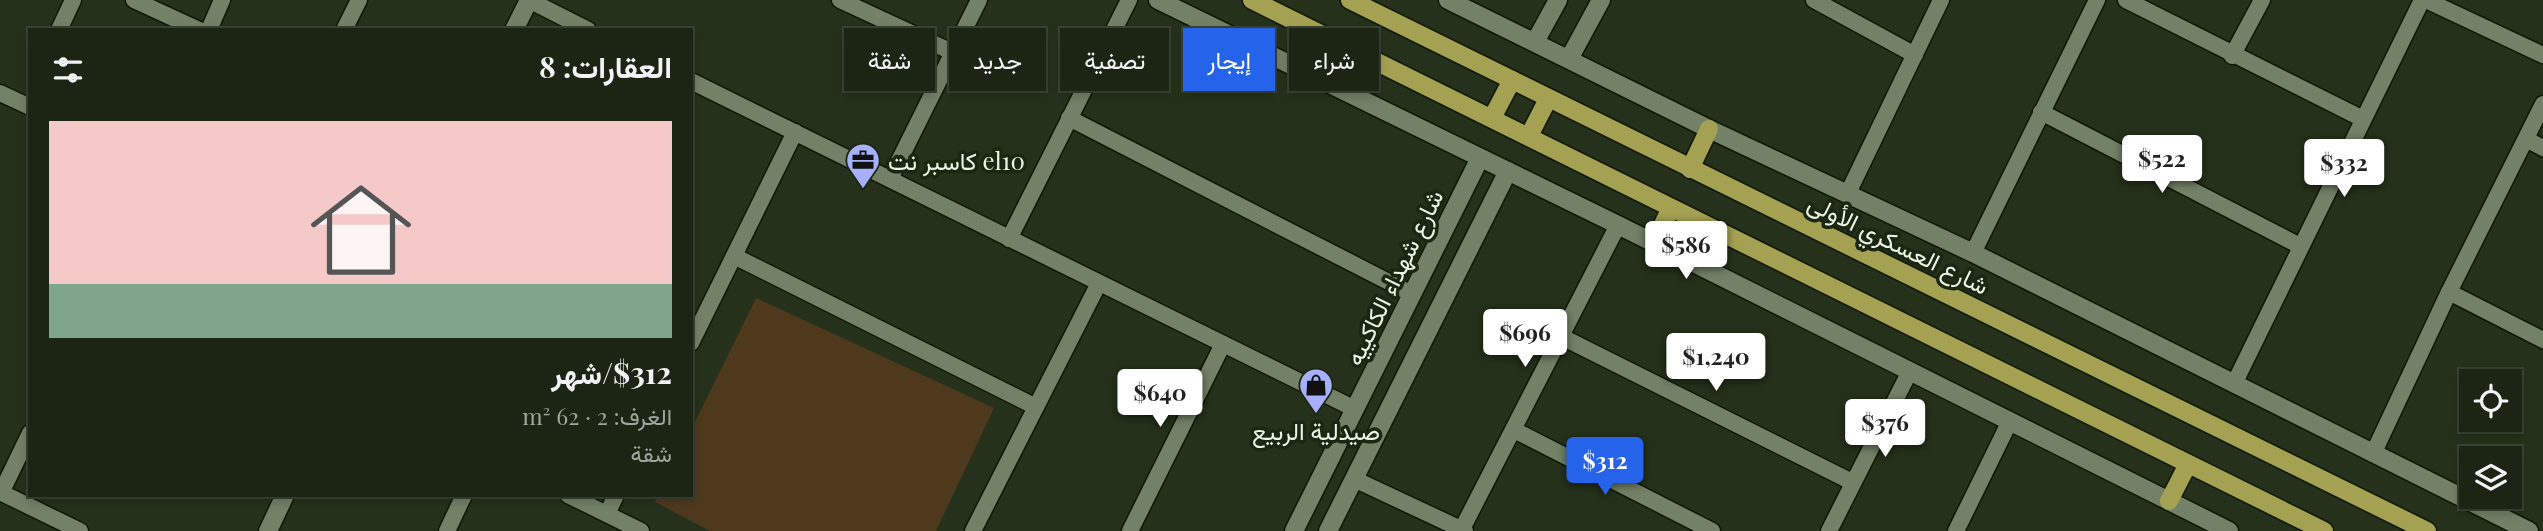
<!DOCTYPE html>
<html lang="ar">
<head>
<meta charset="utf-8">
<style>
  body { margin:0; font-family:"Playfair Display",Vazirmatn,serif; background:#252d1d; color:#f1f3f6; direction:rtl; height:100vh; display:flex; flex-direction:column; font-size:26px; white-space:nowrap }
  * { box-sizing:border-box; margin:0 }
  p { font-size:23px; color:#a0a5a0 }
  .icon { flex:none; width:38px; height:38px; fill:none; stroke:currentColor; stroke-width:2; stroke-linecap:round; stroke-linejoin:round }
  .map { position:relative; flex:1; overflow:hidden; direction:ltr }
  .side { position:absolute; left:28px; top:28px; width:665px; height:469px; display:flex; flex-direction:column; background:#1c2514; border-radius:0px; box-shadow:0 4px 10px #0003,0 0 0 2px #3a4234; direction:rtl }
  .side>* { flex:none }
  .hud { position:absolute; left:714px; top:28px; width:665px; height:63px; direction:rtl; display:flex; gap:14px }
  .tools { position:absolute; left:2459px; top:369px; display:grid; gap:14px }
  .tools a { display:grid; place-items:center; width:63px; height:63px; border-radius:0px; background:#1c2514; box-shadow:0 4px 10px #0003,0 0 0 2px #3a4234; font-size:35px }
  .price { position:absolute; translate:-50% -60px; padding:0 16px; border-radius:7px; background:#fff; color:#222; font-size:23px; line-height:46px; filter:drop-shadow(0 2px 4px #0008) }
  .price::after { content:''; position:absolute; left:50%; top:42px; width:21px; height:16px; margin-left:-10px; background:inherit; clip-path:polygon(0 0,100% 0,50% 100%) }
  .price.selected { background:#2563eb; color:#fff }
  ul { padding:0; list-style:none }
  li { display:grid; align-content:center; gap:14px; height:371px; padding:0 21px }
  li+li { border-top:2px solid #3a4234 }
  li span { display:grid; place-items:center; height:217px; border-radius:0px; color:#555 }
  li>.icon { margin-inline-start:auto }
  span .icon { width:126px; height:126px; fill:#fffc; stroke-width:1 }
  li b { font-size:30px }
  h2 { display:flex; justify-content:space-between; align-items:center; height:84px; padding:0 21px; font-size:30px }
  .chip { padding:0 24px; border-radius:0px; background:#1c2514; box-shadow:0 4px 10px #0003,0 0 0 2px #3a4234; font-size:24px; line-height:63px }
  .chip.selected { background:#2563eb; color:#fff }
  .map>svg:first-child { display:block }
  .green { fill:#4e391d }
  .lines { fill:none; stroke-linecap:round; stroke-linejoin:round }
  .street-casing { stroke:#0e1904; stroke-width:19 }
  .secondary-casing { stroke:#0e1904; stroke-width:21 }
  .primary-casing { stroke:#0e1904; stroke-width:21 }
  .street { stroke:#738167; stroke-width:16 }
  .secondary { stroke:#738167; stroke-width:18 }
  .primary { stroke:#a4a153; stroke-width:18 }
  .labels { text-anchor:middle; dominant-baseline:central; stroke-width:7; stroke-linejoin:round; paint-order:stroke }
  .poi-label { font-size:24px; fill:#ecf4e6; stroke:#1b2711; text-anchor:start }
  .street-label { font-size:24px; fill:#ecf4e6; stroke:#1b2711 }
</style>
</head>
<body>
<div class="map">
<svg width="2543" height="531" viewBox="0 0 2543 531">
  <rect width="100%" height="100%" fill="#25311a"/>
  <path class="green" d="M 756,298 L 994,408 L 936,531 L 710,531 L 655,502 L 659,495 L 691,495 L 691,430 Z"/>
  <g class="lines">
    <g class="street-casing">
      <g id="street">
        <path d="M 134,0 L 199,30"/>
        <path d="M 529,0 L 588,30"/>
        <path d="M 840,0 L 952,52"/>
        <path d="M 1814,0 L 1915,55"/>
        <path d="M 2126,0 L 2363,119"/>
        <path d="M 2426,0 L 2543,55"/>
        <path d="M 59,30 L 73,0"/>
        <path d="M 209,30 L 222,0"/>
        <path d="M 344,30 L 359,0"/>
        <path d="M 2232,56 L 2262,0"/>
        <path d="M 691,81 L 1355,409"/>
        <path d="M 0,93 L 30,107"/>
        <path d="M 2041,112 L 2300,246"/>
        <path d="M 1069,118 L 1412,294"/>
        <path d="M 2526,139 L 2543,148"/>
        <path d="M 890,179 L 979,0"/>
        <path d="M 1848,193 L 1941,0"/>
        <path d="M 1009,239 L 1129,0"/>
        <path d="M 1973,253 L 2097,0"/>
        <path d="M 734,256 L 1036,407"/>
        <path d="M 2449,292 L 2543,340"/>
        <path d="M 1562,337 L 1852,482"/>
        <path d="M 691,343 L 795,132"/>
        <path d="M 2235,382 L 2422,0"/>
        <path d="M 1514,430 L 1712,531"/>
        <path d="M 2373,454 L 2449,292 L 2543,104"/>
        <path d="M 1354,479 L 1465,531"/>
        <path d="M 0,492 L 80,531"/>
        <path d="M 1,493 L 30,433"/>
        <path d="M 568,495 L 641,531"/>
        <path d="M 607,514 L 616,495"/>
        <path d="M 1462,529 L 1618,225"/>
        <path d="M 447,531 L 464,495"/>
        <path d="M 973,531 L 1099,283"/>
        <path d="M 1130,531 L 1223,344"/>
        <path d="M 1829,531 L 1910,371"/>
        <path d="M 1956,531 L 2010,421"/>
      </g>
    </g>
    <g class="secondary-casing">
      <g id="secondary">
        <path d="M 1158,0 L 1618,225 L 2229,531"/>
        <path d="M 1448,0 L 1709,129 L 1973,253 L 2529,531"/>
        <path d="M 514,30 L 529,0"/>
        <path d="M 1535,42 L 1558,0"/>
        <path d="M 1569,59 L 1601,0"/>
        <path d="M 268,531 L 285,495"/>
        <path d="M 1294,531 L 1480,158"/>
        <path d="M 1328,531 L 1508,171"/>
      </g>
    </g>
    <g class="primary-casing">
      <g id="primary">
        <path d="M 1252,0 L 2324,531"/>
        <path d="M 1350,0 L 2427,531"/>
        <path d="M 1321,78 L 1339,43"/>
        <path d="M 1492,118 L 1512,80"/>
        <path d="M 1529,136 L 1548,99"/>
        <path d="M 1690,169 L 1709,129"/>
        <path d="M 1654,243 L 1671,208"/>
        <path d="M 2169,501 L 2188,464"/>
      </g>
    </g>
    <use href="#street" class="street"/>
    <use href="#secondary" class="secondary"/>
    <use href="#primary" class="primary"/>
  </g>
  <defs>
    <g id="office-pin" transform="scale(1.75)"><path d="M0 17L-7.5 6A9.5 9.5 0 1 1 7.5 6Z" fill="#a7b0fc" stroke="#1b2711"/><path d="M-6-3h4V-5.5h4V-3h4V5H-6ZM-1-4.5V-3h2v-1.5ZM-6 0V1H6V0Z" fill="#111"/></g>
    <g id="shop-pin" transform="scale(1.75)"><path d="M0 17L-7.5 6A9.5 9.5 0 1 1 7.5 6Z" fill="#a7b0fc" stroke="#1b2711"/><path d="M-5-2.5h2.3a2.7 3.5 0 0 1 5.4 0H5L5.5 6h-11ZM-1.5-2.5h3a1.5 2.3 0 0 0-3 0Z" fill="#111"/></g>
  </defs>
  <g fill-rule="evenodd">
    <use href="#office-pin" x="863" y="160"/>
    <use href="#shop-pin" x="1316" y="385"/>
  </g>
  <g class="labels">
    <g class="poi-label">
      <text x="888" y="160">كاسبر نت el10</text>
      <text x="1316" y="430" text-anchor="middle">صيدلية الربيع</text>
    </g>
    <g class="street-label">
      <text transform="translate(1899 243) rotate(26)">شارع العسكري الأولى</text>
      <text transform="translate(1393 277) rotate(-64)">شارع شهداء الكاكييه</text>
    </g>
  </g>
</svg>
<div class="tools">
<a><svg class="icon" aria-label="locate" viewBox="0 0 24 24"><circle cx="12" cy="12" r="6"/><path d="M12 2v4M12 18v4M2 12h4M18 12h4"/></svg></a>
<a><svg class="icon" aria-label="layers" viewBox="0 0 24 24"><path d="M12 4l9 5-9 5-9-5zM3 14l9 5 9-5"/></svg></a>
</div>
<b class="price" style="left:2162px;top:195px">$522</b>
<b class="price" style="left:2344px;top:199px">$332</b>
<b class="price" style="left:1686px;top:281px">$586</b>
<b class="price" style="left:1525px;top:369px">$696</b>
<b class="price" style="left:1716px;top:393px">$1,240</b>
<b class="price" style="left:1160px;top:429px">$640</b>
<b class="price" style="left:1885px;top:459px">$376</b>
<b class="price selected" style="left:1605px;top:497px">$312</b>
<div class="hud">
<a class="chip">شراء</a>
<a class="chip selected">إيجار</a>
<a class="chip">تصفية</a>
<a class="chip">جديد</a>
<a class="chip">شقة</a>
</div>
<section class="side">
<h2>العقارات: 8<svg class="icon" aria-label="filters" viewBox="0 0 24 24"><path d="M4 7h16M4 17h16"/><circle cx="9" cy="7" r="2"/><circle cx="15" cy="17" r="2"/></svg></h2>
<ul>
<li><span style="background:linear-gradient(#f6c9c9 75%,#7fa58c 0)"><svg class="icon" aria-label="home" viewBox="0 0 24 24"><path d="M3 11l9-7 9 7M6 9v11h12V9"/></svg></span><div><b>$312/شهر</b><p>الغرف: 2 · 62 m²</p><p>شقة</p></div></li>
</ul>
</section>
</div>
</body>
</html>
